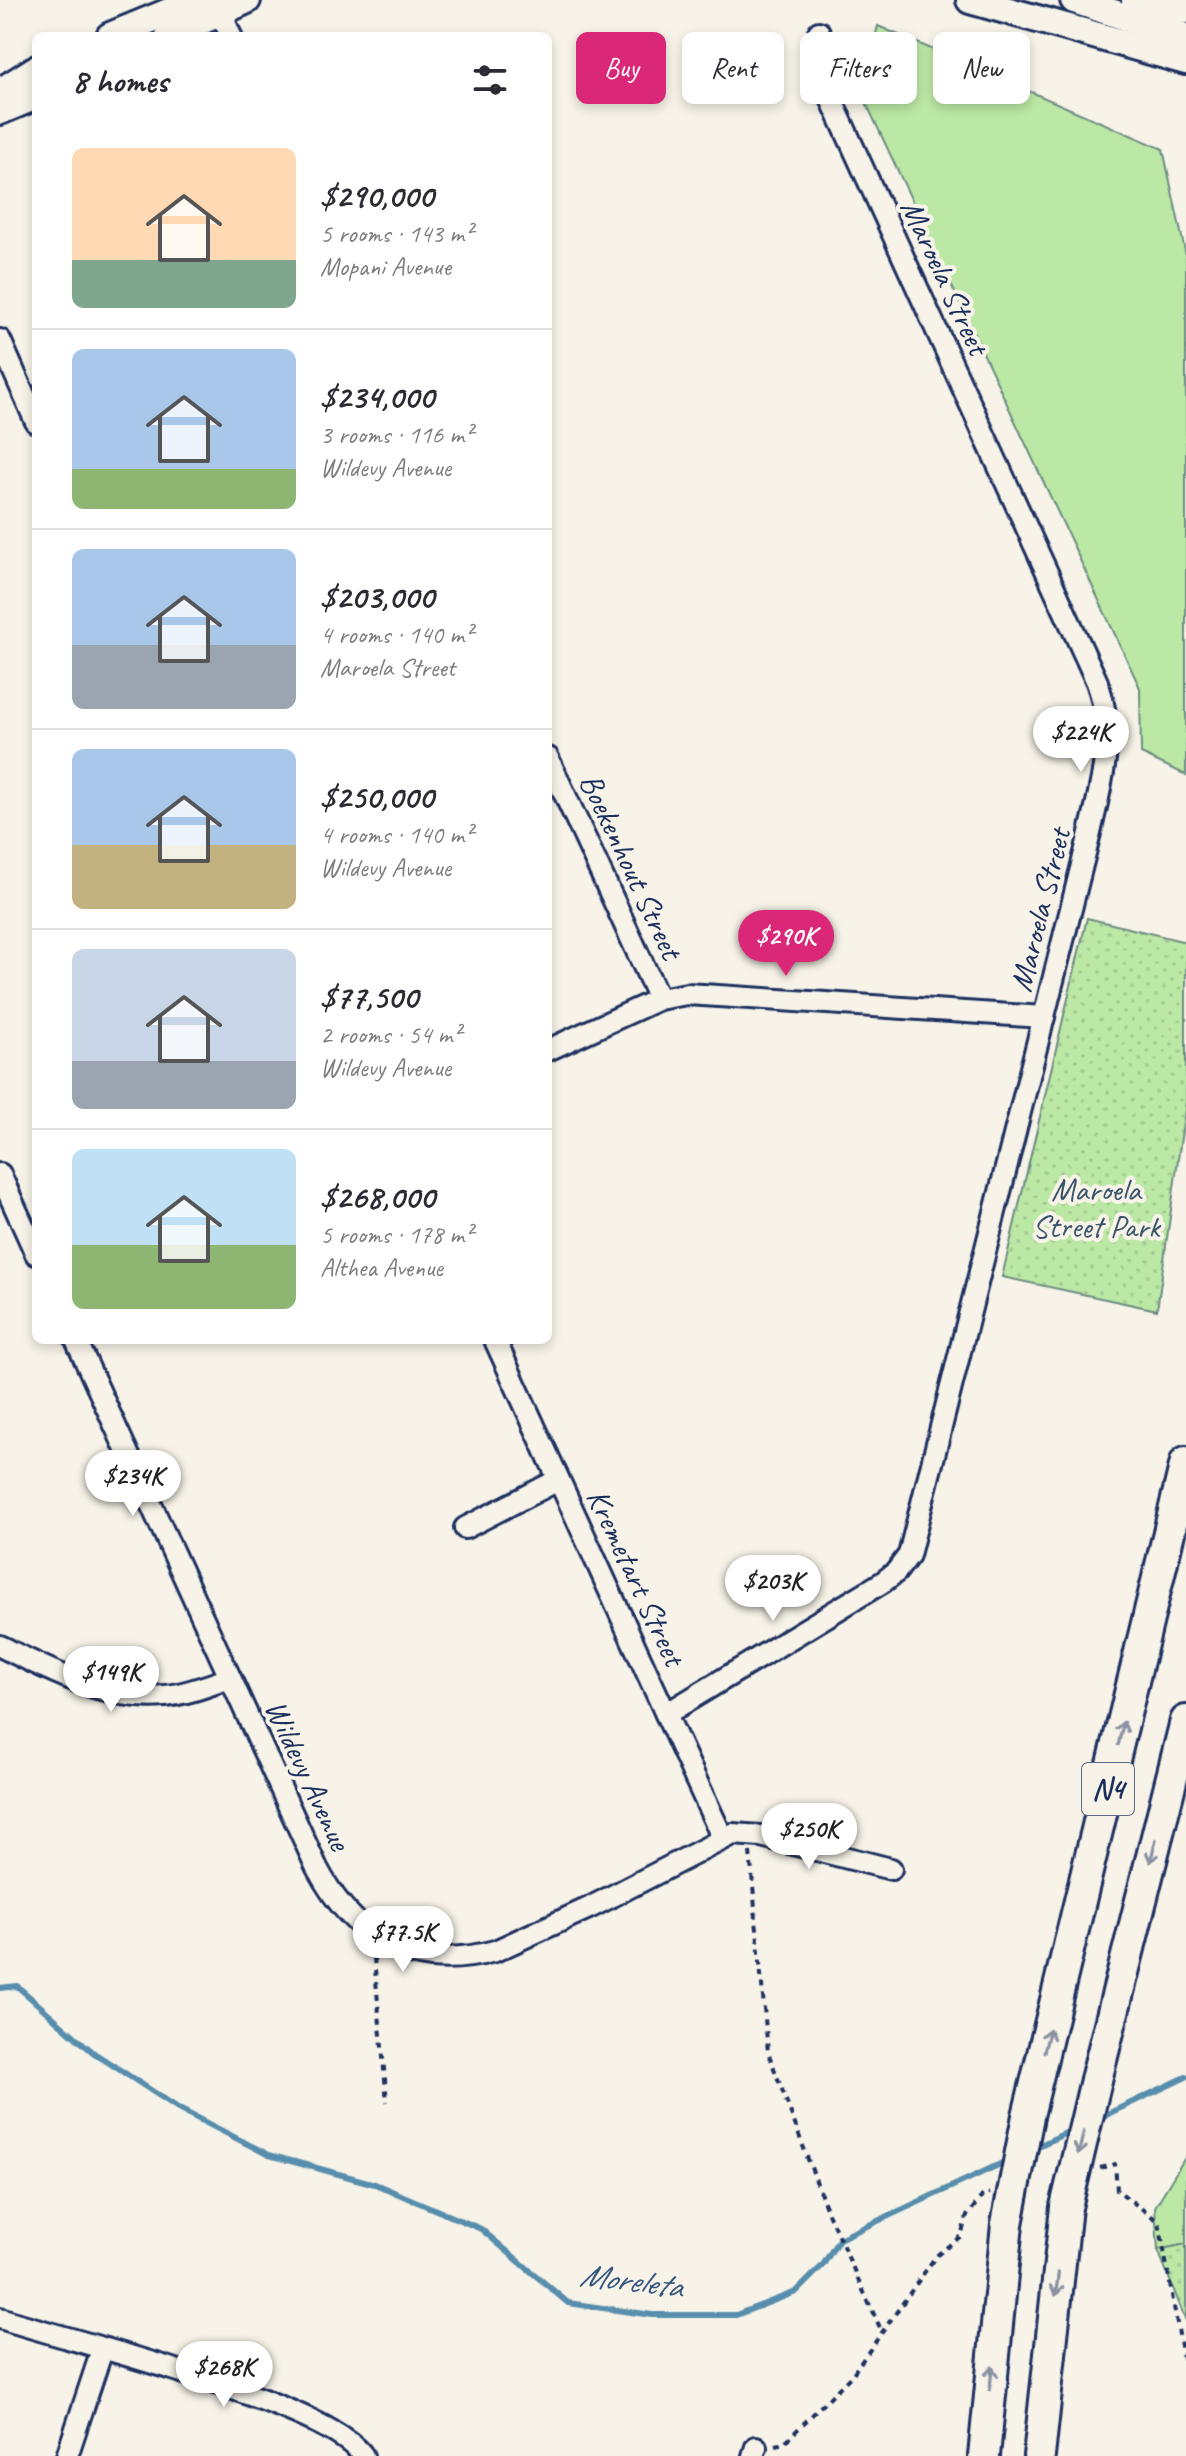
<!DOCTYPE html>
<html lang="en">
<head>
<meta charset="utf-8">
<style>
  body { margin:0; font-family:Caveat,sans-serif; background:#f7f7f7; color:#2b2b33; height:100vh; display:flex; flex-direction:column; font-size:30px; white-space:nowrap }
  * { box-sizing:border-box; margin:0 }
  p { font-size:26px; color:#7c7c81 }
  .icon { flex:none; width:44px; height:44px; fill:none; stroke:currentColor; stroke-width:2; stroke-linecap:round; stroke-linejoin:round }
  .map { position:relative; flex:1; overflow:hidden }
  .side { position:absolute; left:32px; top:32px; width:520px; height:1312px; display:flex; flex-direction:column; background:#fff; border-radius:12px; box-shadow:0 4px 12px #0003 }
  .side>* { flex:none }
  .hud { position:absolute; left:576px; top:32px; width:490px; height:72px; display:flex; gap:16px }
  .price { position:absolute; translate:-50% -68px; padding:0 18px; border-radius:28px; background:#fff; color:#222; font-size:26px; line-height:52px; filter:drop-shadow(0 2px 4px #0008) }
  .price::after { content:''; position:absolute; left:50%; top:48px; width:24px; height:18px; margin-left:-12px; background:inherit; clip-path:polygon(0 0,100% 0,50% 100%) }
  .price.active { background:#db2777; color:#fff }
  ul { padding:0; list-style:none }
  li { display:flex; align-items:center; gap:24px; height:200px; padding:0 40px }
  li+li { border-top:2px solid #e1e1e2 }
  li span { display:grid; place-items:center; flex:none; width:224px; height:160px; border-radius:12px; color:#555 }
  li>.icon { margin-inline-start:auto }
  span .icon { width:96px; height:96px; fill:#fffc; stroke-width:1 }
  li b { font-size:34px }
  h2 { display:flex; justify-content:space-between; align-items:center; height:96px; padding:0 40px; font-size:34px }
  .tag { padding:0 28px; border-radius:12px; background:#fff; box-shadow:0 4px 12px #0003; font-size:28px; line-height:72px }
  .tag.active { background:#db2777; color:#fff }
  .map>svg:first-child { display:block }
  .green { fill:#bce8a5; stroke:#6c8c82; stroke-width:2 }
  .park { fill:url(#park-dots); stroke:#6c8c82; stroke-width:2 }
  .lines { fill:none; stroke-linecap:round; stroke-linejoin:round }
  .stream { stroke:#598ead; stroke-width:6 }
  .minor-casing { stroke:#1b2f5e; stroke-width:26 }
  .major-casing { stroke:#1b2f5e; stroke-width:32 }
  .highway-casing { stroke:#1b2f5e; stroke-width:36 }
  .path { stroke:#1b2f5e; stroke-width:4; stroke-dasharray:6 6; stroke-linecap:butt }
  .minor { stroke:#f7f3e8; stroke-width:20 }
  .major { stroke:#f7f3e8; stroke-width:26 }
  .highway { stroke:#f7f3e8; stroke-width:30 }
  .highway-bridge-casing { stroke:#1b2f5e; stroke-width:36; stroke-linecap:butt }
  .highway-bridge { stroke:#f7f3e8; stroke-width:30 }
  .oneway { stroke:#8991a3 }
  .labels { text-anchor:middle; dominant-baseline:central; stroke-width:8; stroke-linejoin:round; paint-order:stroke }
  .shield { fill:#f7f3e8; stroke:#5d6a87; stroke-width:2 }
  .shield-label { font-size:30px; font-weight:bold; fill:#1b2f5e }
  .street-label { font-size:32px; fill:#1b2f5e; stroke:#f7f3e8 }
  .park-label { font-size:32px; fill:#3b546c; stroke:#f7f3e8 }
  .water-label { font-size:34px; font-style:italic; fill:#35577f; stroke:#f7f3e8 }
</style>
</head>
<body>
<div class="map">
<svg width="1186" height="2456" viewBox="0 0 1186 2456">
  <defs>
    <pattern id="park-dots" width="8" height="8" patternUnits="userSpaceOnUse" patternTransform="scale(2)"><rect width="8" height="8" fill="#bce8a5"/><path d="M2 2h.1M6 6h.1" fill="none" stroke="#a1c790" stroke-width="1.8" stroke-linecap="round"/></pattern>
  </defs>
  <rect width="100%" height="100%" fill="#f7f3e8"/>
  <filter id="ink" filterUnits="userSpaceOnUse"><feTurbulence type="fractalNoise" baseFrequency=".0125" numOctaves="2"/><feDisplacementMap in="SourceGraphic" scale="16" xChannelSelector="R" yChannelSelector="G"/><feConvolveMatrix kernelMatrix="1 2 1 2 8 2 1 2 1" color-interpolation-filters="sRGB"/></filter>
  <g filter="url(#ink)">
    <g class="green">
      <path d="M 878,26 L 1163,149 L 1186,256 L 1186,775 L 1141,754 L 1140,688 L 861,92 Z"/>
      <path d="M 1186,2156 L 1186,2244 L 1158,2250 L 1155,2207 Z"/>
    </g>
    <g class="park">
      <path d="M 1087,918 L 1186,942 L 1186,1102 L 1157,1310 L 1002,1277 Z"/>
      <path d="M 1186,2244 L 1186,2321 L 1158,2250 Z"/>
    </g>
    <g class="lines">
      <g class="stream">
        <path d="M 0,1988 L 17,1986 L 94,2053 L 181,2110 L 269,2155 L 375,2184 L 481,2229 L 568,2303 L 652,2315 L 736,2315 L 796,2292 L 823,2265 L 839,2239 L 1011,2159"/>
        <path d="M 1097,2119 L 1186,2077"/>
        <path d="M 1032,2149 L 1072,2130"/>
      </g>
      <g class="minor-casing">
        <g id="minor">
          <path d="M 215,0 L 231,36"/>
          <path d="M 0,340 L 36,422"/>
          <path d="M 548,758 L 659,999"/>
          <path d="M 548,1050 L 659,999 L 687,994 L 1044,1017"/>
          <path d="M 0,1174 L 36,1254"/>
          <path d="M 76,1340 L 317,1868 C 355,1940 413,1973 495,1951 L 591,1907 L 733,1834 L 761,1836 L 891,1869"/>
          <path d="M 495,1340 L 723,1839"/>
          <path d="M 465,1528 L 558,1480"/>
          <path d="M 0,1646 C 49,1670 108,1702 165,1696 C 187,1694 209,1685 230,1678"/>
          <path d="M 666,1714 L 883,1582 L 896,1572 L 909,1555 L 1090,833 C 1102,781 1116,734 1097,682 L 828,92 L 819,32"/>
          <path d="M 0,2318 C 70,2341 329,2404 363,2456"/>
          <path d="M 67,2456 L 102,2350"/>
          <path d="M 753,2456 L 756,2447"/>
        </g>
      </g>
      <g class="major-casing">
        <g id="major">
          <path d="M 970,0 L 1186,61"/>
          <path d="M 1074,0 L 1186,37"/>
          <path d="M 110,36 L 198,0"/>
          <path d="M 169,36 L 247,0"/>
          <path d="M 0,92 L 36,69"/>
          <path d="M 0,111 L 36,96"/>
        </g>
      </g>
      <g class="highway-casing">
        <g id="highway">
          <path d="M 1137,0 L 1186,8"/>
          <path d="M 1096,2080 L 1186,1721"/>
          <path d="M 1028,2116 L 1186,1462"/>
          <path d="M 984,2456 L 1007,2224"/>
          <path d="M 1039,2456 L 1066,2207"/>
        </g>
      </g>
      <g class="path">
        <path d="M 750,1852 L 768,2052 L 828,2213 L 882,2332"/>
        <path d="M 374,1958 L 387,2102"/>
        <path d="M 1100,2168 L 1115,2164 L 1117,2190 L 1159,2222 L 1186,2374"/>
        <path d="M 775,2445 L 784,2443 L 852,2375 L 936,2256 L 961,2236 L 967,2216 L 983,2195 L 990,2193"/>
      </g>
      <use href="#minor" class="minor"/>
      <use href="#major" class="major"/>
      <use href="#highway" class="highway"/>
      <g class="highway-bridge-casing">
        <g id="highway-bridge">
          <path d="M 1066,2207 L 1096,2080"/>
          <path d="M 1007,2224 L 1028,2116"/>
        </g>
      </g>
      <use href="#highway-bridge" class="highway-bridge"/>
    </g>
    <defs><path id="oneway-shaft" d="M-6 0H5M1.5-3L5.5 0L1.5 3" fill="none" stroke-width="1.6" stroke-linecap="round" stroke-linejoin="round" transform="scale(2)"/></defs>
    <g class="oneway">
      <use href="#oneway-shaft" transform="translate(1121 1733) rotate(-77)"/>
      <use href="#oneway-shaft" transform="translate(1153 1851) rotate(104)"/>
      <use href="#oneway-shaft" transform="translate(1047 2040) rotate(-76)"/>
      <use href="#oneway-shaft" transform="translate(1081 2143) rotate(103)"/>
      <use href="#oneway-shaft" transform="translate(1057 2284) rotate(97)"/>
      <use href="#oneway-shaft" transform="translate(991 2378) rotate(-84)"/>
    </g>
  </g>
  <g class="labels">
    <rect class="shield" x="1082" y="1763" width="52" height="52" rx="6"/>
    <g class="shield-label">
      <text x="1108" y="1789">N4</text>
    </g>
    <g class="street-label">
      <text transform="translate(945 277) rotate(65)">Maroela Street</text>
      <text transform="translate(631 866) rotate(65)">Boekenhout Street</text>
      <text transform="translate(1040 910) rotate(-76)">Maroela Street</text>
      <text transform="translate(636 1577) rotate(65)">Kremetart Street</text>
      <text transform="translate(308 1775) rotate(65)">Wildevy Avenue</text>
    </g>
    <g class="park-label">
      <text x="1096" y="1189">Maroela<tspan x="1096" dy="37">Street Park</tspan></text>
    </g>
    <g class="water-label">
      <text transform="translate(631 2280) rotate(7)">Moreleta</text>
    </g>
  </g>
</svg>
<b class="price" style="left:1081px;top:774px">$224K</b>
<b class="price active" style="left:786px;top:978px">$290K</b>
<b class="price" style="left:133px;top:1518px">$234K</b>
<b class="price" style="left:773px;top:1623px">$203K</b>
<b class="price" style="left:111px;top:1714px">$149K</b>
<b class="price" style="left:809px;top:1871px">$250K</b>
<b class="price" style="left:403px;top:1974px">$77.5K</b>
<b class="price" style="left:224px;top:2409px">$268K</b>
<div class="hud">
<a class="tag active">Buy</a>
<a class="tag">Rent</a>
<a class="tag">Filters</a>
<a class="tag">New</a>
</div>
<section class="side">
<h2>8 homes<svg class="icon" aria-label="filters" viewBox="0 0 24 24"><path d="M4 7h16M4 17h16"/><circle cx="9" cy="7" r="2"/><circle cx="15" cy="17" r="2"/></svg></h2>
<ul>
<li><span style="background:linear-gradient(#ffd9b3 70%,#7fa58c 0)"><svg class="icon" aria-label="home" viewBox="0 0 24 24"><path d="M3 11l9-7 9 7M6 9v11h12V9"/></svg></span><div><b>$290,000</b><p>5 rooms · 143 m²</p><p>Mopani Avenue</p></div></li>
<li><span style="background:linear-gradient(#a9c7e8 75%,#8fb573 0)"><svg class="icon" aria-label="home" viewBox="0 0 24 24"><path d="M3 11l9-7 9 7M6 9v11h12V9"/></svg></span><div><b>$234,000</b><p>3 rooms · 116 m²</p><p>Wildevy Avenue</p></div></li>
<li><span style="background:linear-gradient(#a9c7e8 60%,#9aa5b1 0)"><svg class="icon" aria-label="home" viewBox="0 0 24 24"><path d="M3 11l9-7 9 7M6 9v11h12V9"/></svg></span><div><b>$203,000</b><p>4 rooms · 140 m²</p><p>Maroela Street</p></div></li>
<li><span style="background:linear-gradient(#a9c7e8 60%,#c2b280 0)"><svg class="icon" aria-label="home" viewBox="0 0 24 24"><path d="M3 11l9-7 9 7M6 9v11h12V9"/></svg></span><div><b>$250,000</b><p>4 rooms · 140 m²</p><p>Wildevy Avenue</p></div></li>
<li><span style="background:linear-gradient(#c9d6e8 70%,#9aa5b1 0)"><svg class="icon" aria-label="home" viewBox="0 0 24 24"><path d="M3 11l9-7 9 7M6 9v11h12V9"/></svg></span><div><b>$77,500</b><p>2 rooms · 54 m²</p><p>Wildevy Avenue</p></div></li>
<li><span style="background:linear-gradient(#bfe0f5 60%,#8fb573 0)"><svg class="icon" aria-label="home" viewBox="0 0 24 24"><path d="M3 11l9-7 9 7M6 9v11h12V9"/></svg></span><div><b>$268,000</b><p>5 rooms · 178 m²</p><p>Althea Avenue</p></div></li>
</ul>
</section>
</div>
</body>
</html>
